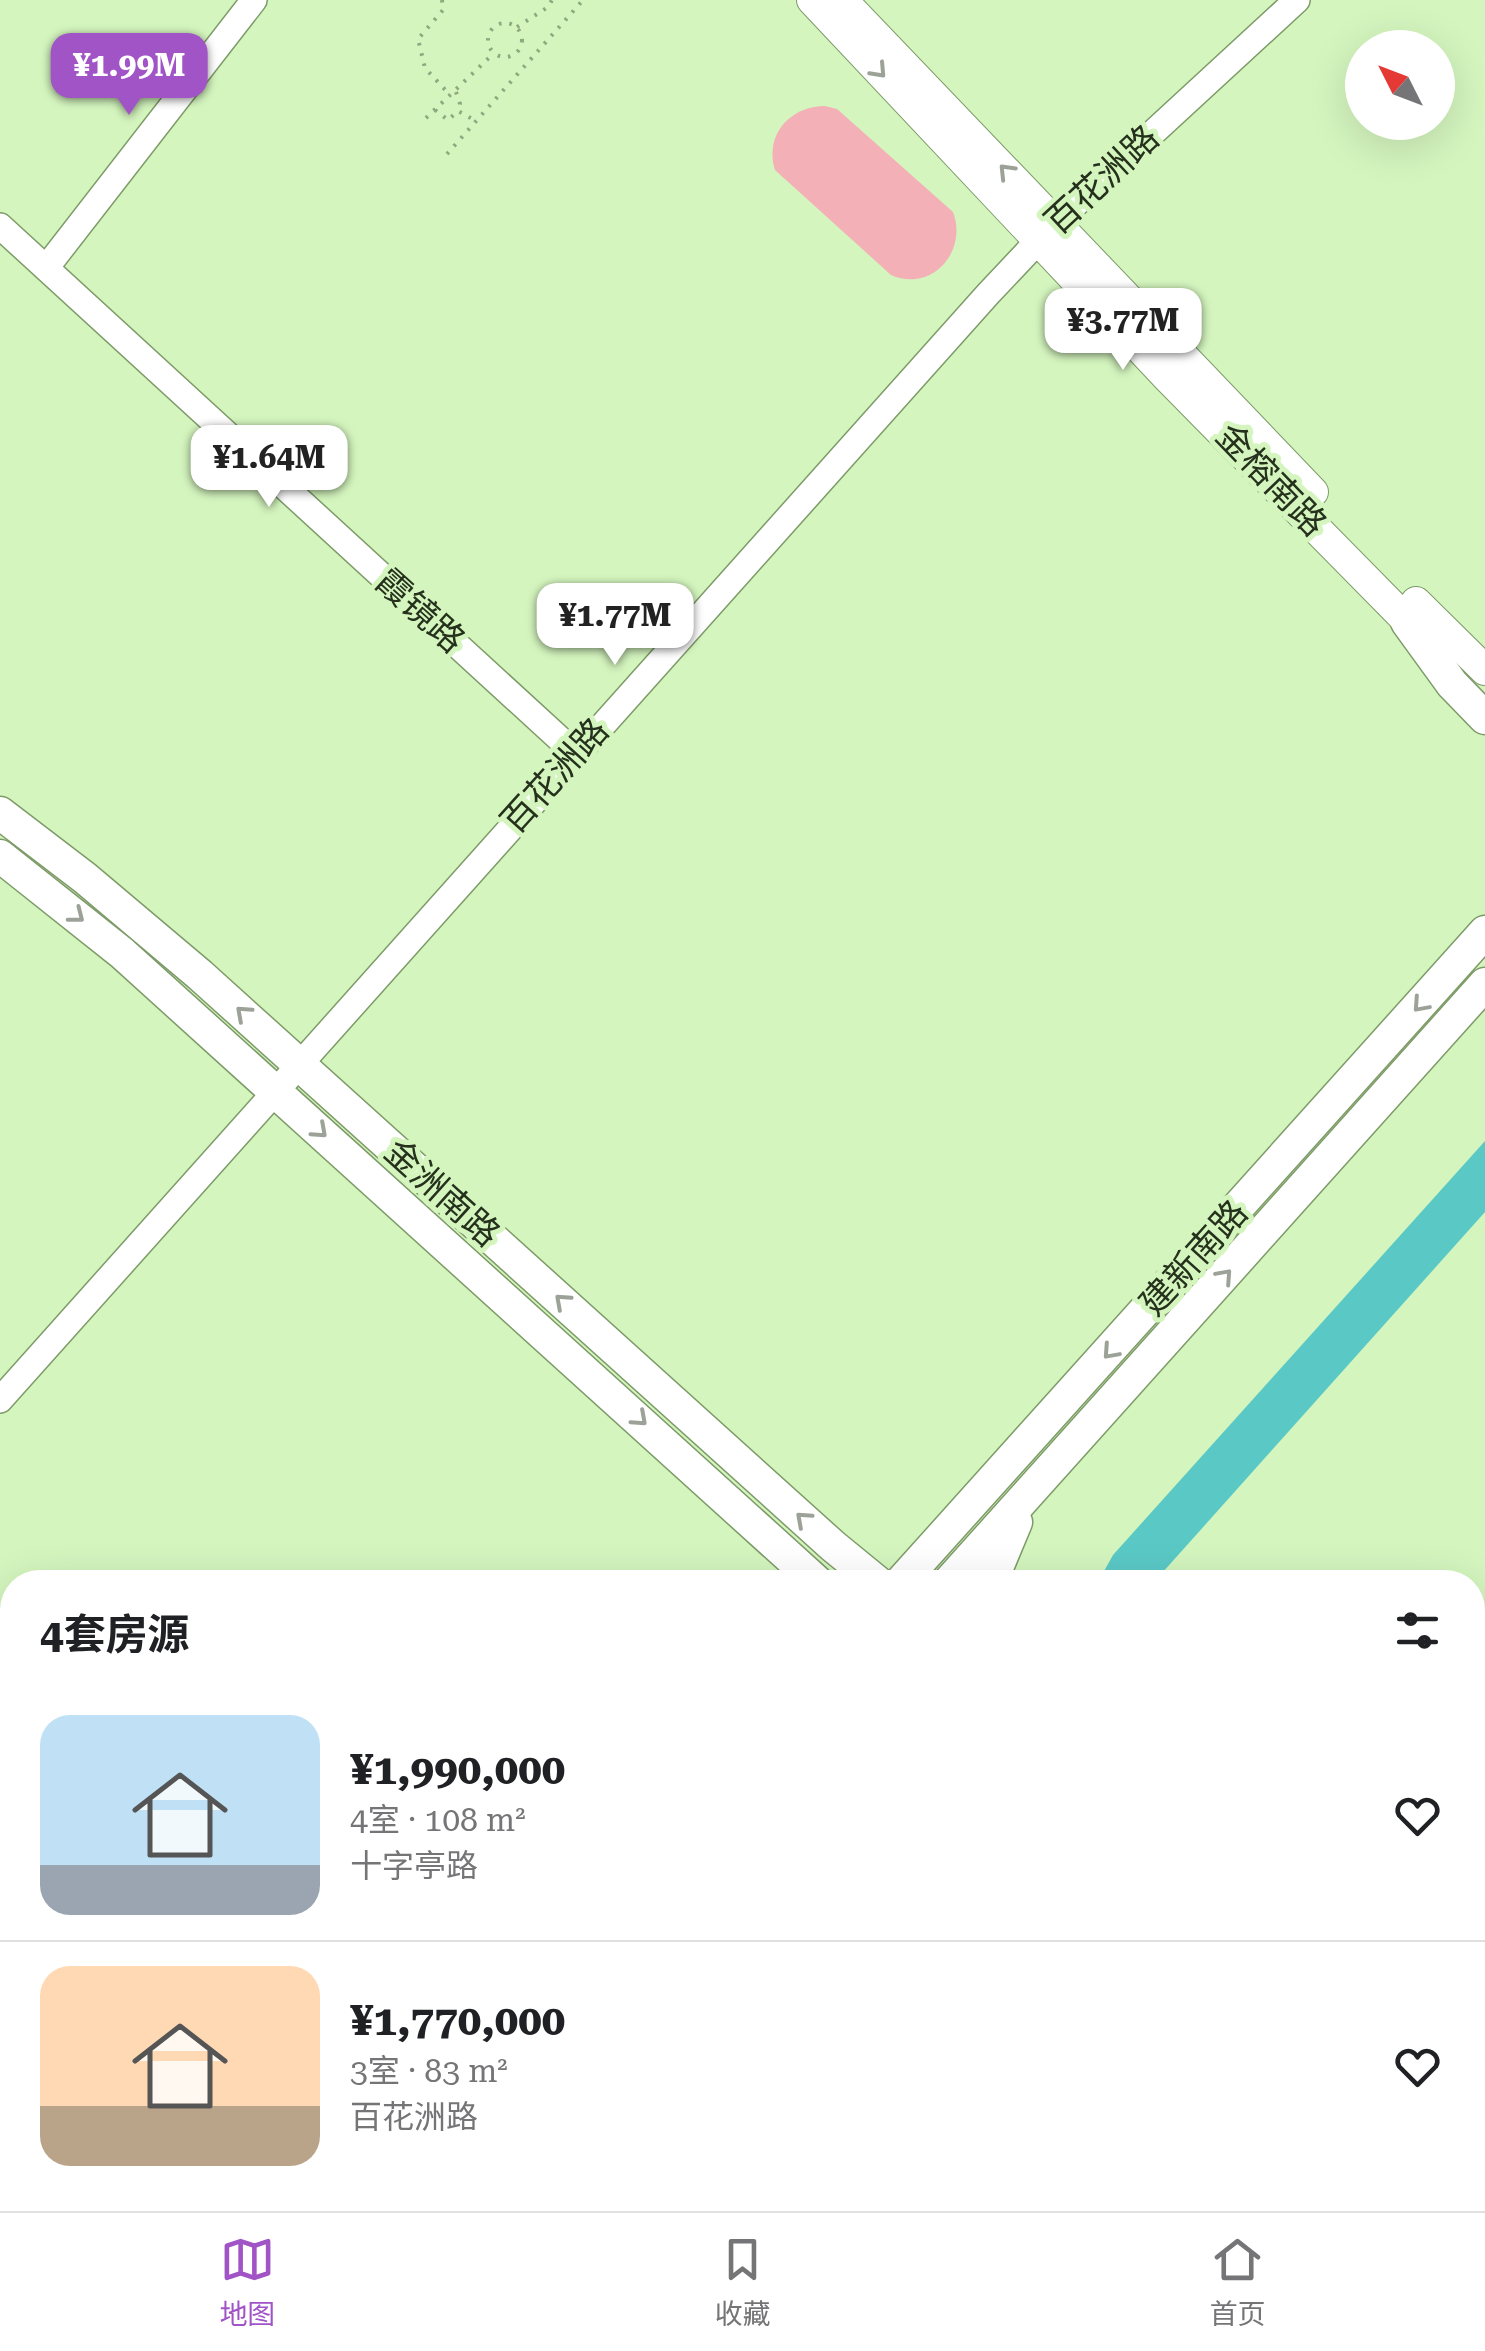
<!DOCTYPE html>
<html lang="zh">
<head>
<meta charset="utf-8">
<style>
  body { margin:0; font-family:"Roboto Serif","Noto Sans SC",serif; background:#f6f6f6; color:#202124; height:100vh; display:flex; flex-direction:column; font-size:38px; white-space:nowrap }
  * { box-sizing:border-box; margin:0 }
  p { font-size:32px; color:#757577 }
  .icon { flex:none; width:55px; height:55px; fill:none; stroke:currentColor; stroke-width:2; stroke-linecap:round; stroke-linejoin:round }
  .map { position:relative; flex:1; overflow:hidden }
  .sheet { position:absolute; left:0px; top:1570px; width:1485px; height:642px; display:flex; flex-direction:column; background:#fff; border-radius:40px 40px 0 0; box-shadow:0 10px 40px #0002 }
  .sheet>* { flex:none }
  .needle { width:65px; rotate:312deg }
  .controls { position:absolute; left:1345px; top:30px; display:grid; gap:20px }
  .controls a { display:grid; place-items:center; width:110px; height:110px; border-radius:50%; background:#fff; box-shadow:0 10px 40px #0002; font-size:50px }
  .price { position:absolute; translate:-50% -85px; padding:0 22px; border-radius:20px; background:#fff; color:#222; font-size:32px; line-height:65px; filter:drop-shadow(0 2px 5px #0008) }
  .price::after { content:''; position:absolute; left:50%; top:60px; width:30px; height:22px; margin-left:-15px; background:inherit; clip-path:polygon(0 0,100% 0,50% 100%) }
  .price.active { background:#a154c6; color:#fff }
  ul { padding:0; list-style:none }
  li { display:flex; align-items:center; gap:30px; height:250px; padding:0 40px }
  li+li { border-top:2px solid #e0e0e0 }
  li span { display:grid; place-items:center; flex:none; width:280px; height:200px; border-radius:30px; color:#555 }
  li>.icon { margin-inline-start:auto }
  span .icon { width:120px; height:120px; fill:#fffc; stroke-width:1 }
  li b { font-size:42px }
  h2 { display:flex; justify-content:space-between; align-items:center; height:120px; padding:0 40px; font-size:42px }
  .dock { display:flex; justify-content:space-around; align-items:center; height:140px; border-top:2px solid #e0e0e0; background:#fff; font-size:28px; color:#757577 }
  .dock a { display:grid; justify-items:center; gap:5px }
  .dock .active { color:#a154c6 }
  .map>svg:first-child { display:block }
  .green { fill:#f3b0b6 }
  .water { fill:#5ac9c6 }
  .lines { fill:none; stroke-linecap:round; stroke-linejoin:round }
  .tertiary-casing { stroke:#7d9b68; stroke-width:28 }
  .secondary-casing { stroke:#7d9b68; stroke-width:32 }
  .primary-casing { stroke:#7d9b68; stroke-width:35 }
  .path { stroke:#90a87f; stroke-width:4; stroke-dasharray:2.5 8; stroke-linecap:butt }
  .tertiary { stroke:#fff; stroke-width:25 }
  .secondary { stroke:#fff; stroke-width:30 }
  .primary { stroke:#fff; stroke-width:32 }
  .oneway { stroke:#9da299 }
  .labels { text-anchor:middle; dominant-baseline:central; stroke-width:10; stroke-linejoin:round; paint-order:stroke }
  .street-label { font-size:35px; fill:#25311c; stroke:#d4f5be }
</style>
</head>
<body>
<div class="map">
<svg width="1485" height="2211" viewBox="0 0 1485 2211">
  <rect width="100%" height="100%" fill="#d4f5be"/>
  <g class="green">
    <path d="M 825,106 L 837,109 L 953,212 C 968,251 932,293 891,275 L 775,170 C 764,135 790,106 825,106 Z"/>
    <path d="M 492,2200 L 533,2200 L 545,2211 L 481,2211 Z"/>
  </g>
  <g class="water">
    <path d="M 1485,1141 L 1485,1212 L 1154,1582 L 1098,1582 L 1113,1555 Z"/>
    <path d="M 417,2200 L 492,2200 L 488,2211 L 406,2211 Z"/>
  </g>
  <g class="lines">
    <g class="tertiary-casing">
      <g id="tertiary">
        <path d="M 0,226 L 575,753"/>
        <path d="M 46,268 L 254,0"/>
        <path d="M 0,1400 L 988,294 L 1055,223 L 1297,0"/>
        <path d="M 0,1666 L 12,1677"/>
        <path d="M 1472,2075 L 1485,2083"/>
        <path d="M 580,2200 L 592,2211"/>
        <path d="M 1449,2200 L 1461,2211"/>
        <path d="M 1049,2211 L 1059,2200"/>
      </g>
    </g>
    <g class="secondary-casing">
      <g id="secondary">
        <path d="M 812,0 L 1167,377 L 1426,640"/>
        <path d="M 842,0 L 1313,492"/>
        <path d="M 1416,602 L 1485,670"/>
      </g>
    </g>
    <g class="primary-casing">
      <g id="primary">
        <path d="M 1407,622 L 1452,684 L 1485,718"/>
        <path d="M 0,813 L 85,878 L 200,975 L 833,1546 L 877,1582"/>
        <path d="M 0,856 L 122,953 L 817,1582"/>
        <path d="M 901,1582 L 1485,932"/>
        <path d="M 949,1582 L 1485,984"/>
        <path d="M 991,1582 L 1016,1522"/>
        <path d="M 1472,2116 L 1485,2128"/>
        <path d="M 1472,2168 L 1485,2179"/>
        <path d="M 238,2211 L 250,2200"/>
        <path d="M 289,2211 L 301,2200"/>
      </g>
    </g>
    <g class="path">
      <path d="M 442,0 L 443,10 L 418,39 L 425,68 L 450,95"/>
      <circle cx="505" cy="40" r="17"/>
      <path d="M 517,27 L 548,7 L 552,0"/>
      <path d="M 456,92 L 460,104 L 458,111"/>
      <path d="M 435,110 L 448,120 L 458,111 L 476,121"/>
      <path d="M 426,118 L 494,53"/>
      <path d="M 447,154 L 583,0"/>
    </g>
    <use href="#tertiary" class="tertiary"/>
    <use href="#secondary" class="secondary"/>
    <use href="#primary" class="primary"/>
  </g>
  <defs><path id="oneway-chevron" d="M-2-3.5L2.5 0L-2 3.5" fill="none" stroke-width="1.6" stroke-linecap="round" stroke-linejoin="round" transform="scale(2.5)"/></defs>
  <g class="oneway">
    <use href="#oneway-chevron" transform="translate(879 71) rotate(47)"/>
    <use href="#oneway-chevron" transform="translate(1006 171) rotate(-134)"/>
    <use href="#oneway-chevron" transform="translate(77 916) rotate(38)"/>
    <use href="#oneway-chevron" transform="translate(1420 1005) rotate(132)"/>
    <use href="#oneway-chevron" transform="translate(243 1013) rotate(-138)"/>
    <use href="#oneway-chevron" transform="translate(320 1131) rotate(42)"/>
    <use href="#oneway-chevron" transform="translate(1225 1276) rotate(-48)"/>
    <use href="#oneway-chevron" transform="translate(562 1301) rotate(-138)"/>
    <use href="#oneway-chevron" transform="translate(1110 1352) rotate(132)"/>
    <use href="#oneway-chevron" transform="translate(640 1419) rotate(42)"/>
    <use href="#oneway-chevron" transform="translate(803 1519) rotate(-138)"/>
  </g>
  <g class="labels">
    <g class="street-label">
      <text transform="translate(1102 180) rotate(-43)">百花洲路</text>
      <text transform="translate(1271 480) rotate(46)">金榕南路</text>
      <text transform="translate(420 611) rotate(42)">霞镜路</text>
      <text transform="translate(555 776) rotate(-48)">百花洲路</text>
      <text transform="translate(442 1193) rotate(42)">金洲南路</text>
      <text transform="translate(1194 1258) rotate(-48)">建新南路</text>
    </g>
  </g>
</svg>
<div class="controls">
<a><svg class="needle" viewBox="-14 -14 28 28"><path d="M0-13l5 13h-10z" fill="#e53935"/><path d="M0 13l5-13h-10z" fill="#757577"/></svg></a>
</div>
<b class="price active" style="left:129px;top:118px">¥1.99M</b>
<b class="price" style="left:1123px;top:373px">¥3.77M</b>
<b class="price" style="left:269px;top:510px">¥1.64M</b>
<b class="price" style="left:615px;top:668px">¥1.77M</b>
<section class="sheet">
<h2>4套房源<svg class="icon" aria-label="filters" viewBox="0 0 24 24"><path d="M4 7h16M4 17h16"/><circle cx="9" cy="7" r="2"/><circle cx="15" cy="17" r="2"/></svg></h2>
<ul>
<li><span style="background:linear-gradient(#bfe0f5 75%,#9aa5b1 0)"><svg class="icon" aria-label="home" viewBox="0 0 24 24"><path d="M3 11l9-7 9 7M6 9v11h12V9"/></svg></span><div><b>¥1,990,000</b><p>4室 · 108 m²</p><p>十字亭路</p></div><svg class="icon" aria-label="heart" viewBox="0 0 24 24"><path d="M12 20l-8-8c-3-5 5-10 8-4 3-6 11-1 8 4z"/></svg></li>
<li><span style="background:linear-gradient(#ffd9b3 70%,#b9a48a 0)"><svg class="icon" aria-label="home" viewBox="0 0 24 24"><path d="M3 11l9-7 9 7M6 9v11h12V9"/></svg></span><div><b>¥1,770,000</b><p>3室 · 83 m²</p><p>百花洲路</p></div><svg class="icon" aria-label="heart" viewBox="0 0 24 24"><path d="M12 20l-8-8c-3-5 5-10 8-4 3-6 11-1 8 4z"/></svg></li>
</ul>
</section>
</div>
<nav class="dock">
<a class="active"><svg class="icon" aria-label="map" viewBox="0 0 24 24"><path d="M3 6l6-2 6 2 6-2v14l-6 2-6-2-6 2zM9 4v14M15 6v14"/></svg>地图</a>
<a><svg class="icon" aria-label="saved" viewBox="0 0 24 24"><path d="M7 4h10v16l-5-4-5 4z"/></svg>收藏</a>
<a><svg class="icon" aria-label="home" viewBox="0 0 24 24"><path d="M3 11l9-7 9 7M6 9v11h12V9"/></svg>首页</a>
</nav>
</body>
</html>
